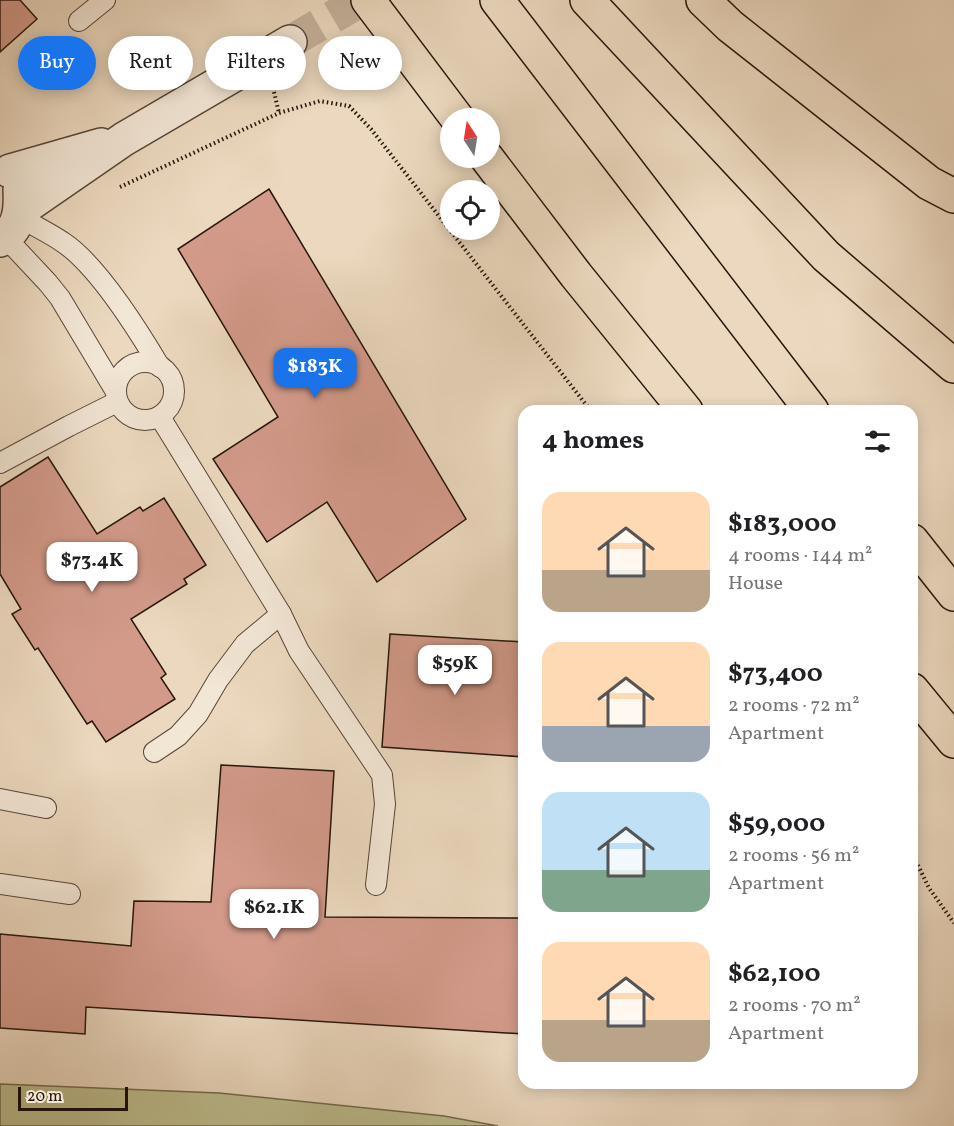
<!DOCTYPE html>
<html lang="en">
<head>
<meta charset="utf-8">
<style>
  body { margin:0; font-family:Vollkorn,serif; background:#f2f2f2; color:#202124; height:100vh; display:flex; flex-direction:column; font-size:22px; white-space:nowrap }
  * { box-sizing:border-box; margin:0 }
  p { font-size:20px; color:#757577 }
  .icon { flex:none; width:33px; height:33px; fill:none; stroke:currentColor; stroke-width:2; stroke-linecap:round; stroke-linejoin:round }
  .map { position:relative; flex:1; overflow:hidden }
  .panel { position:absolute; left:518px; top:405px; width:400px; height:684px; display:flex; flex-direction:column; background:#fff; border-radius:18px; box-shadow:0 3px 15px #0003 }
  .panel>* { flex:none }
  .hud { position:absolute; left:18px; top:36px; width:410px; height:54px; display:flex; gap:12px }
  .needle { width:39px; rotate:348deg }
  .controls { position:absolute; left:440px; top:108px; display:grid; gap:12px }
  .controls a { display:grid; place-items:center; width:60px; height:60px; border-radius:50%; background:#fff; box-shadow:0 3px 15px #0003; font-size:30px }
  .scale { position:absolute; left:18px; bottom:15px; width:110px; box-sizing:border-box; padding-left:6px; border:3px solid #28160c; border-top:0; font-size:16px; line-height:21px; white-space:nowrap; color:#28160c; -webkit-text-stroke:4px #f2e6d5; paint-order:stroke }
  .price { position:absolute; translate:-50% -51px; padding:0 14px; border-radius:12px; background:#fff; color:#222; font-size:20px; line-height:39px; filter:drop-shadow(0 2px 3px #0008) }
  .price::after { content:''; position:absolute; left:50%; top:36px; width:18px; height:14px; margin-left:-9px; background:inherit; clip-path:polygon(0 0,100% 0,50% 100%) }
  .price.active { background:#1a73e8; color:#fff }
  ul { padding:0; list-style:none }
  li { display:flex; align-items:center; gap:18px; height:150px; padding:0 24px }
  li span { display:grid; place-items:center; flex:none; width:168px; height:120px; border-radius:18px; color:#555 }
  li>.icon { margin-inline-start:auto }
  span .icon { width:72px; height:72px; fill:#fffc; stroke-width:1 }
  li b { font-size:26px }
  h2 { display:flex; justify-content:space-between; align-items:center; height:72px; padding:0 24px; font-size:26px }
  .tag { padding:0 21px; border-radius:27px; background:#fff; box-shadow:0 3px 15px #0003; font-size:21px; line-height:54px }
  .tag.active { background:#1a73e8; color:#fff }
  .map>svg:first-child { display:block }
  .green { fill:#bdbd8e; stroke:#726a4d; stroke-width:1.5 }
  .building { fill:#d39a8a; stroke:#28160c; stroke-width:1.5 }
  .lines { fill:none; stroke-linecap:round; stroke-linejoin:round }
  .minor-tunnel { stroke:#c4b19a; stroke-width:33; stroke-dasharray:33 16; stroke-linecap:butt }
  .service-casing { stroke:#594638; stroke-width:22 }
  .minor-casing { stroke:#594638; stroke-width:36 }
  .motorway-casing { stroke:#28160c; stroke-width:36 }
  .path { stroke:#28160c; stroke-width:4; stroke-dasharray:1.5 3; stroke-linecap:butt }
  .service { stroke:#f2e6d5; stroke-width:20 }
  .minor { stroke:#f2e6d5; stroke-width:33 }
  .motorway { stroke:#ebd8be; stroke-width:33 }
</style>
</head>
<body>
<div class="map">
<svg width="954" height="1126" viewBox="0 0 954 1126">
  <rect width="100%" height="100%" fill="#ebd8be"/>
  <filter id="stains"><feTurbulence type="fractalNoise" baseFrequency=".00333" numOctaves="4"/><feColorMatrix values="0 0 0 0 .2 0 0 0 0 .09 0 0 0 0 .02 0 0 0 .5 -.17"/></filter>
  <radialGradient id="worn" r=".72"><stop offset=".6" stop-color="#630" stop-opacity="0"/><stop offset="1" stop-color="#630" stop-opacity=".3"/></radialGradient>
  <path class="green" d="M 0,1084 L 219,1093 L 444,1116 L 498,1126 L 0,1126 Z"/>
  <g class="building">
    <path d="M 0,0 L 20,0 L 37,19 L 0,52 Z"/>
    <path d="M 269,189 L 466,519 L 377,582 L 327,502 L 267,542 L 213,459 L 278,417 L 178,249 Z"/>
    <path d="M 48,457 L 97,534 L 140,507 L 143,511 L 164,498 L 206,565 L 184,579 L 187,584 L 131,619 L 166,674 L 161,678 L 175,699 L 106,742 L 92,721 L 87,724 L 38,648 L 35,650 L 12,614 L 21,609 L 0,574 L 0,487 Z"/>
    <path d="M 390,634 L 524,642 L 524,757 L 382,747 Z"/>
    <path d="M 221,765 L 334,771 L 325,917 L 524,918 L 524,1034 L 86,1007 L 85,1034 L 0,1028 L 0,934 L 131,946 L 134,901 L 211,902 Z"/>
  </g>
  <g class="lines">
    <path class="minor-tunnel" d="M 290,42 L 362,0"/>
    <g class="service-casing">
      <g id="service">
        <path d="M 79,21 L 105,0"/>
        <path d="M 20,217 C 34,226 50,233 64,243 C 99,267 138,330 160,367"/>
        <path d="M 5,237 L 48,283 L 60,298 L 115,390"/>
        <circle cx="145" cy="391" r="29"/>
        <path d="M 0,463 L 69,426 L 117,402"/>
        <path d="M 281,614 L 299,651 L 382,775 L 385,804 L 376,885"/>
        <path d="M 154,752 L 178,736 L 198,714 L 218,680 L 245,644 L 281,614 L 160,417"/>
        <path d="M 0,799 L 46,808"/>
        <path d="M 0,884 L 70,894"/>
      </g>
    </g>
    <g class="minor-casing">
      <g id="minor">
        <path d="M 10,171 L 101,145"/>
        <path d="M 21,210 L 124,139 L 290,42"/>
        <path d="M 0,240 C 20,229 21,210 20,190"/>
      </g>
    </g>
    <g class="motorway-casing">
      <g id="motorway">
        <path d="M 368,0 L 457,118"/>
        <path d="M 497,0 L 812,411"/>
        <path d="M 587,0 L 826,256 L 954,366"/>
        <path d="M 703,0 L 730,26 L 929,183 L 954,196"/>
        <path d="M 487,158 L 576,275 L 686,411"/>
        <path d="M 912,541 L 954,594"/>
        <path d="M 912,690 L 954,741"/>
      </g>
    </g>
    <g class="path">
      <path d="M 274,92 L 279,113"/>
      <path d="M 120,187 L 279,113 L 320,101 L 349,106 L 371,129 L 591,411"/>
      <path d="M 912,853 L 929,888 L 954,923"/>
    </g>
    <use href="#service" class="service"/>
    <use href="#minor" class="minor"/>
    <use href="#motorway" class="motorway"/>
  </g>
  <rect width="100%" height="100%" filter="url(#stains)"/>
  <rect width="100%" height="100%" fill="url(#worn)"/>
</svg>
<div class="controls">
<a><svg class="needle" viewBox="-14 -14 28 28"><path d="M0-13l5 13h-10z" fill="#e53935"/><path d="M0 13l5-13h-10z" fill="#757577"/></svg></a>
<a><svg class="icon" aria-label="locate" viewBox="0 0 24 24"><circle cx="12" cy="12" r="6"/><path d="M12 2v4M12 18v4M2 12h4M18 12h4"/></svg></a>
</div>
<div class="scale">20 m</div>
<b class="price active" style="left:315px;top:399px">$183K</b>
<b class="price" style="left:92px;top:593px">$73.4K</b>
<b class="price" style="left:455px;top:696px">$59K</b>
<b class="price" style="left:274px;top:940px">$62.1K</b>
<div class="hud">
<a class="tag active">Buy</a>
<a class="tag">Rent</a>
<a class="tag">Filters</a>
<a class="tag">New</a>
</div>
<section class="panel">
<h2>4 homes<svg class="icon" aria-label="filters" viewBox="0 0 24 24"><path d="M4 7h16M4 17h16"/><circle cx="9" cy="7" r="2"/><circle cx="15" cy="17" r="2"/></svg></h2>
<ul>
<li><span style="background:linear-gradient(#ffd9b3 65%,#b9a48a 0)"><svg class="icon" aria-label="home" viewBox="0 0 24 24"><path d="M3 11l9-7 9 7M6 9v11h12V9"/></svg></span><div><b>$183,000</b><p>4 rooms · 144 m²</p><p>House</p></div></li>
<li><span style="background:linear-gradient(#ffd9b3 70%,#9aa5b1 0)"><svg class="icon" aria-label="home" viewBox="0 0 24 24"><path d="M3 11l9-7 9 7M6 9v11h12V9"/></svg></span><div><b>$73,400</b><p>2 rooms · 72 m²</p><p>Apartment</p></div></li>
<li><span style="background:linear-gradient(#bfe0f5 65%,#7fa58c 0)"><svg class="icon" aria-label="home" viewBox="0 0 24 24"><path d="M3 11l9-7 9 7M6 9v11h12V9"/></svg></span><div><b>$59,000</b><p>2 rooms · 56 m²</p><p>Apartment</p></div></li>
<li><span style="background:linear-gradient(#ffd9b3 65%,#b9a48a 0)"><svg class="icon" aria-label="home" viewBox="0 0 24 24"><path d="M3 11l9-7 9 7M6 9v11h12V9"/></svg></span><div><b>$62,100</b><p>2 rooms · 70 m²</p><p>Apartment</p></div></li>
</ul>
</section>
</div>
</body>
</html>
